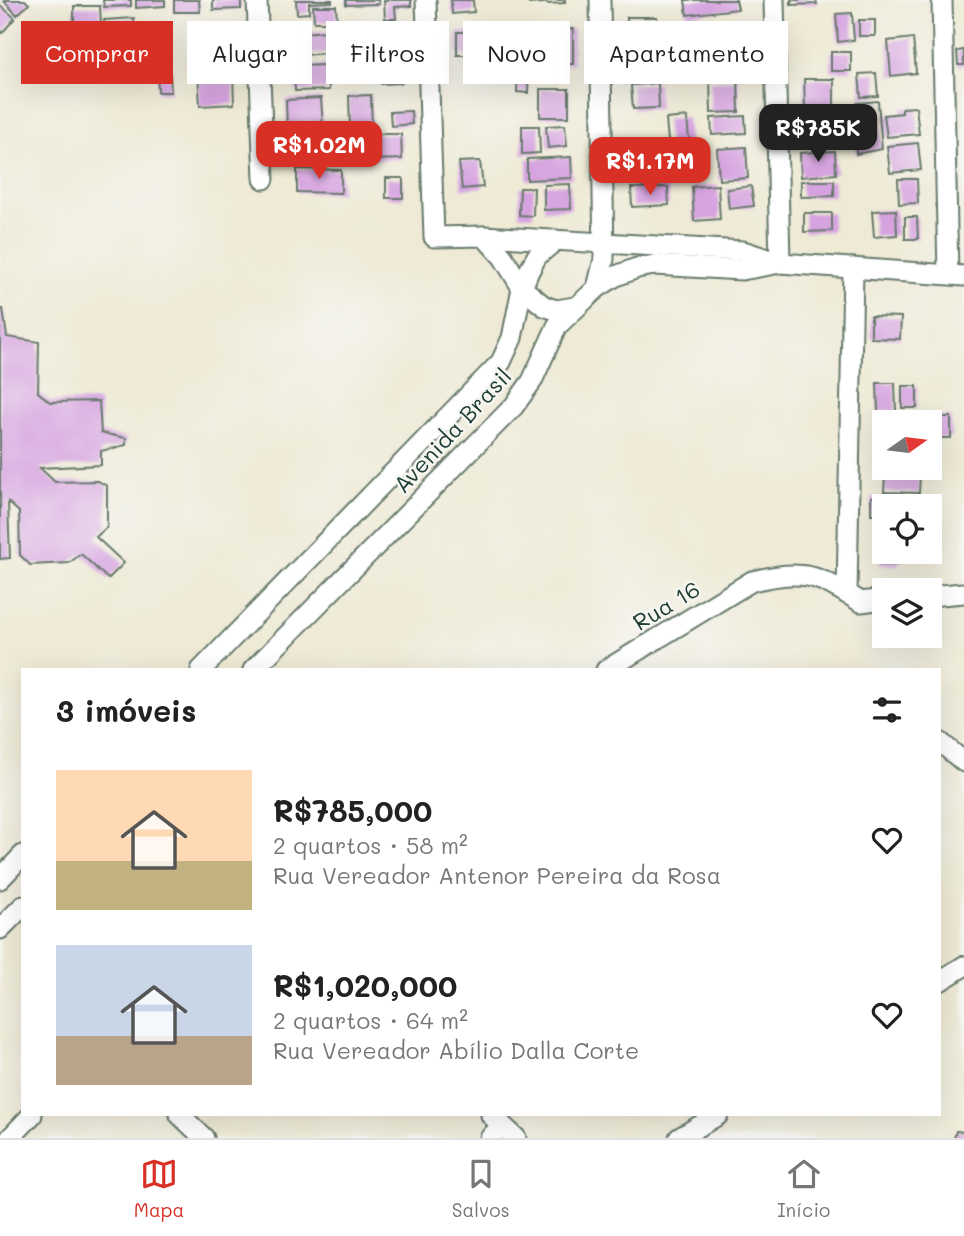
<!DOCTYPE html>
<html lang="pt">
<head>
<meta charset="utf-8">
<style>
  body { margin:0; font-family:Mali,sans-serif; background:#f2f2f2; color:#222; height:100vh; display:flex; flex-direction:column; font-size:26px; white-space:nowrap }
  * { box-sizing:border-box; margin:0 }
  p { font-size:23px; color:#767676 }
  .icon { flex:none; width:38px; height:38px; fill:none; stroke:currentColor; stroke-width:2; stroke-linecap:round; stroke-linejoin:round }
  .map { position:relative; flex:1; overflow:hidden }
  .details { position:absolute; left:21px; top:668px; width:920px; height:448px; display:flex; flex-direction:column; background:#fff; border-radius:0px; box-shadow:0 7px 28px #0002 }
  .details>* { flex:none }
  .hud { position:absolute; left:21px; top:21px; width:922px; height:63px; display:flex; gap:14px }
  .needle { width:46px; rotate:76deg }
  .tools { position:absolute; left:872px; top:410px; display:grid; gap:14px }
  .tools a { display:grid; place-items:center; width:70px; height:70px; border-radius:0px; background:#fff; box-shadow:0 7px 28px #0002; font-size:35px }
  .price { position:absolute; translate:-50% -60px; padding:0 16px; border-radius:14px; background:#d93025; color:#fff; font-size:23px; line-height:46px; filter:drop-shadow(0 2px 4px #0008) }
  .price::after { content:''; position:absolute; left:50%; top:42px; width:21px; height:16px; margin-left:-10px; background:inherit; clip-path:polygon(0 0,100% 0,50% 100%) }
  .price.on { background:#222; color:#fff }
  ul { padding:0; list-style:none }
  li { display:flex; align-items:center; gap:21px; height:175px; padding:0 35px }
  li span { display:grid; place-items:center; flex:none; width:196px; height:140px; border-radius:0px; color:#555 }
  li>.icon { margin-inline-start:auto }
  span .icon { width:84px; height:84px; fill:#fffc; stroke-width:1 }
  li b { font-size:30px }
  h2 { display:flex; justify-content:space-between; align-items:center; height:84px; padding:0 35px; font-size:30px }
  .tag { padding:0 24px; border-radius:0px; background:#fff; box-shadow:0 7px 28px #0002; font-size:24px; line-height:63px }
  .tag.on { background:#d93025; color:#fff }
  .dock { display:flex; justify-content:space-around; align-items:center; height:98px; border-top:2px solid #e0e0e0; background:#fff; font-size:19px; color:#767676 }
  .dock a { display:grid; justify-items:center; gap:4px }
  .dock .on { color:#d93025 }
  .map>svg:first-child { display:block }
  .building { fill:#d6a2e0 }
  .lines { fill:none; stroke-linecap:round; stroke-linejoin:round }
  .minor-casing { stroke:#677a6c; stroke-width:23 }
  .minor { stroke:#fff; stroke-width:19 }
  .labels { text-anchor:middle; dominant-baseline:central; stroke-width:5; stroke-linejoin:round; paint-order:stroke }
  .street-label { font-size:23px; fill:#1f3d34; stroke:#f6f6f2 }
</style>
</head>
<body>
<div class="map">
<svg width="964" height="1138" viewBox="0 0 964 1138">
  <rect width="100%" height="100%" fill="#f6f6f2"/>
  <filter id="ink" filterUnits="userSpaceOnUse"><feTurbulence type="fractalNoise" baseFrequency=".0143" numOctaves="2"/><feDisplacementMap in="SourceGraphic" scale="14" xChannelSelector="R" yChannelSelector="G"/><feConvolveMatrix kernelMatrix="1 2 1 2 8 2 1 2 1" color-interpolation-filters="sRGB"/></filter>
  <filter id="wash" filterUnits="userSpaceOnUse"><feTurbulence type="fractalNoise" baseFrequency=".00686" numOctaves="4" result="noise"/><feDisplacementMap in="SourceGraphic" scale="28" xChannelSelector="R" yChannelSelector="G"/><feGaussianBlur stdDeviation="1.57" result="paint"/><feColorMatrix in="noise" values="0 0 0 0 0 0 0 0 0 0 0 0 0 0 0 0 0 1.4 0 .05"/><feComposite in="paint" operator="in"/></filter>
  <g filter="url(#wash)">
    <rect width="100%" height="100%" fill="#eeead5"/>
    <g id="blocks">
      <g class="building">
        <path d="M 5,0 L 25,0 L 29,4 L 17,15 L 4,1 Z"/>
        <path d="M 103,0 L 131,0 L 131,6 L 104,7 Z"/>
        <path d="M 136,0 L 165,0 L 165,6 L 136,8 Z"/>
        <path d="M 174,0 L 199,0 L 200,12 L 174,12 Z"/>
        <path d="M 213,0 L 241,0 L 241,9 L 213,10 Z"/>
        <path d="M 296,0 L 332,0 L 332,2 L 309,3 L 309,13 L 297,14 Z"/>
        <path d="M 346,0 L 378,0 L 379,4 L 346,5 Z"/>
        <path d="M 384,0 L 411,0 L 411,6 L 395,7 L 396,19 L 385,19 Z"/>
        <path d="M 451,0 L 473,0 L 474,12 L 452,14 Z"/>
        <path d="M 529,0 L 544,0 L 544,3 L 529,4 Z"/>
        <path d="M 546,0 L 565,0 L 565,3 L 547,4 Z"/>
        <path d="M 685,0 L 736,0 L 738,9 L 687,15 Z"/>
        <path d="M 791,0 L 816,0 L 817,4 L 791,5 Z"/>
        <path d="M 0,5 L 15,18 L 2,33 L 0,31 Z"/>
        <path d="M 74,6 L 100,6 L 101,26 L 74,26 Z"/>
        <path d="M 313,6 L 336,6 L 337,22 L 314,22 Z"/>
        <path d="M 852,13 L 854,40 L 838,42 L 836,14 Z"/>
        <path d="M 627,17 L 657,17 L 658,37 L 627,37 Z"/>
        <path d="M 134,18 L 136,52 L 107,54 L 104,20 Z"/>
        <rect x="859" y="20" width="16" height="16"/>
        <path d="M 714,23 L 740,23 L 741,42 L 714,43 Z"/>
        <path d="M 298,28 L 300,46 L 284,47 L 282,29 Z"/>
        <rect x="546" y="29" width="27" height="35"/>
        <path d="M 682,29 L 683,44 L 663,46 L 662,30 Z"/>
        <path d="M 327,31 L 328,53 L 304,55 L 303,33 Z"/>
        <rect x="457" y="32" width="15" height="23"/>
        <path d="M 411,38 L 412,56 L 375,59 L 374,41 Z"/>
        <path d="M 913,38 L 916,73 L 891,76 L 888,41 Z"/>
        <path d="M 227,40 L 228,59 L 204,60 L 204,41 Z"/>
        <path d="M 741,47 L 742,67 L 717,68 L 716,49 Z"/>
        <path d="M 704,49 L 705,72 L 688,72 L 687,50 Z"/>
        <path d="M 964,50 L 964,65 L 958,65 L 957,51 Z"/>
        <path d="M 656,51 L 659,79 L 630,82 L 627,54 Z"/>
        <rect x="831" y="52" width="20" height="19"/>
        <path d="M 518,60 L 529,61 L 528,93 L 517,92 Z"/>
        <path d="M 402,61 L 402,83 L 381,84 L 381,74 L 363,75 L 363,62 Z"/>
        <path d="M 328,65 L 329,90 L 295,91 L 294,66 Z"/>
        <path d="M 233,71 L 234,104 L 200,106 L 198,72 Z"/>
        <path d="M 157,72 L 170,72 L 171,92 L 158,92 Z"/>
        <path d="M 876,73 L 878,96 L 861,97 L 859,74 Z"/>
        <path d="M 804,79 L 834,79 L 834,110 L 805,110 Z"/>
        <path d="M 738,80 L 739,112 L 711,113 L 710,81 Z"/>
        <path d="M 658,83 L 659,108 L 633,109 L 631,85 Z"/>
        <rect x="540" y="89" width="29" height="28"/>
        <path d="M 371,95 L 372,129 L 350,129 L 349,96 Z"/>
        <path d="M 321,98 L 323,127 L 287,129 L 286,100 Z"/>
        <path d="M 878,101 L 882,149 L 856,154 L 857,103 Z"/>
        <path d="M 916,107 L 919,134 L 887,137 L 884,115 L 902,113 L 902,108 Z"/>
        <path d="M 411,111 L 412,124 L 391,126 L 390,112 Z"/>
        <path d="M 745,116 L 746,133 L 712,135 L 711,118 Z"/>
        <path d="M 687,117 L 690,150 L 669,152 L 666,119 Z"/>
        <rect x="805" y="117" width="17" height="14"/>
        <path d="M 565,125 L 567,146 L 548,148 L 546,126 Z"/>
        <path d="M 522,126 L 539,126 L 540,153 L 522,154 Z"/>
        <path d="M 371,134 L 401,134 L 402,159 L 372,160 Z"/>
        <path d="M 310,142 L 311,157 L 283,158 L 283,144 Z"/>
        <path d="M 918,143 L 921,170 L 890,173 L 887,146 Z"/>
        <path d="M 746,147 L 748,178 L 719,180 L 717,149 Z"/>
        <path d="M 835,151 L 836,174 L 801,177 L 800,153 Z"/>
        <path d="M 660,152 L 662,178 L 629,180 L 626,155 Z"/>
        <path d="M 571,157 L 572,178 L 527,180 L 527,159 Z"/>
        <path d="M 480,161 L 483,187 L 462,189 L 459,162 Z"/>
        <path d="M 297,169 L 341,170 L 341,193 L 297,192 Z"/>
        <rect x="386" y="178" width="17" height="20"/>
        <path d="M 898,179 L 917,179 L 918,203 L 899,204 Z"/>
        <path d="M 801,181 L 834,181 L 834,196 L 801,197 Z"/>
        <path d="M 570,184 L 571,209 L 544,210 L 544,185 Z"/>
        <path d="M 718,185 L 720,219 L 694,221 L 692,187 Z"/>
        <path d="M 751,186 L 754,206 L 729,209 L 727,189 Z"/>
        <path d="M 668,187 L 669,205 L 632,207 L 631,188 Z"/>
        <path d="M 520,188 L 534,188 L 533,216 L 519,215 Z"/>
        <path d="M 896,210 L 897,235 L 874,237 L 872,211 Z"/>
        <path d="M 804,213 L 832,213 L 832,231 L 804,232 Z"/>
        <path d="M 905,217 L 917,217 L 918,239 L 905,239 Z"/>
        <path d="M 0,309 L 3,309 L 7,337 L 39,342 L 38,392 L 50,402 L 99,401 L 101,433 L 126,438 L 126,445 L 101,451 L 101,465 L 40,468 L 55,482 L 98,481 L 107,486 L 107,527 L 96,537 L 124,563 L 108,579 L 81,554 L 69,563 L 30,565 L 20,555 L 19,512 L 8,502 L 10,558 L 0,559 Z"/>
        <path d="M 871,316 L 901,317 L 900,339 L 871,338 Z"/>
        <path d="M 877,383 L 895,383 L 896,412 L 878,412 Z"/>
        <rect x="902" y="386" width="15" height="22"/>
        <path d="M 934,417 L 951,417 L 951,438 L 933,438 Z"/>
        <path d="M 885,474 L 920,475 L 919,493 L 884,492 Z"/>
        <path d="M 871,497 L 898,497 L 898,506 L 884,506 L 884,514 L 871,514 Z"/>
        <rect x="904" y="503" width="19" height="3"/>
        <path d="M 879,533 L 884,533 L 884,551 L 899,551 L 899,565 L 880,565 Z"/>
        <path d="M 956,1131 L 964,1132 L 964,1138 L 954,1138 Z"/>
      </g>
    </g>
  </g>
  <g filter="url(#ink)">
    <use href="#blocks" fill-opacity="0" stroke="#677a6c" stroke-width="2"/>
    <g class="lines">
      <g class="minor-casing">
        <g id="minor">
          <path d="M 257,0 L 264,179"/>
          <path d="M 426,0 L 434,237 L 484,236 L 743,251 L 780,263 L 964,276"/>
          <path d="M 774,0 L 780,263"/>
          <path d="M 942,0 L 948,274"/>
          <path d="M 484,236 L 503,257 L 522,288 L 544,306 L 556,310 L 575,307"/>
          <path d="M 597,288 L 604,259 L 600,0"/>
          <path d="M 847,594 L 853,268"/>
          <path d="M 929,596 L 964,593"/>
          <path d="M 201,670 L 501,362 L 512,338 L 522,288 L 529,271 L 537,256 L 556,240"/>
          <path d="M 253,670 L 514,406 L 532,381 L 557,326 L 597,288 L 616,276 L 637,268 L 655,265 L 742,270 L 775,264"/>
          <path d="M 606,670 L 752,581 C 807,569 814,574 861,602 L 884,599"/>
          <path d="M 940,742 L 964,762"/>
          <path d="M 0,879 L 23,855"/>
          <path d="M 0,929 L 23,906"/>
          <path d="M 940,981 L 964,966"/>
          <path d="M 180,1115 L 204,1138"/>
          <path d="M 491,1115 L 516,1138"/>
          <path d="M 10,1138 L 32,1115"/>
          <path d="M 490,1138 L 502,1125"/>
          <path d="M 679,1138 L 718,1115"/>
        </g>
      </g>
      <use href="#minor" class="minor"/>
    </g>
  </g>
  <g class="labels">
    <g class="street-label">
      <text transform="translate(452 430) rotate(-47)">Avenida Brasil</text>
      <text transform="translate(666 605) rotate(-31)">Rua 16</text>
    </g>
  </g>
</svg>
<div class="tools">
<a><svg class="needle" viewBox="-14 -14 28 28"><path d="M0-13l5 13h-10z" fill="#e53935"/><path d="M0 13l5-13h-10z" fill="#767676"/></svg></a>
<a><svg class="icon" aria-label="locate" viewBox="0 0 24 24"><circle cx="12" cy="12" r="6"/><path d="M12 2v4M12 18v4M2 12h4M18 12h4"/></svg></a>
<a><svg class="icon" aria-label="layers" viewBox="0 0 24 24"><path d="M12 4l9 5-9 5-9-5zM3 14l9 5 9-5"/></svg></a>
</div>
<b class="price on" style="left:818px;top:164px">R$785K</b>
<b class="price" style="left:319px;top:181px">R$1.02M</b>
<b class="price" style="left:650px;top:197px">R$1.17M</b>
<div class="hud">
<a class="tag on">Comprar</a>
<a class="tag">Alugar</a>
<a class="tag">Filtros</a>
<a class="tag">Novo</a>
<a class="tag">Apartamento</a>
</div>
<section class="details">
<h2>3 imóveis<svg class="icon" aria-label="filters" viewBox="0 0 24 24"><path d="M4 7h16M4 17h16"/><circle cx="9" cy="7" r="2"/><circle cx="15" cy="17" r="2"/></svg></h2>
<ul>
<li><span style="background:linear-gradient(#ffd9b3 65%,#c2b280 0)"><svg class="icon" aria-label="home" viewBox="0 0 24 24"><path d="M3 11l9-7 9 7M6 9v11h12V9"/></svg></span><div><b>R$785,000</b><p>2 quartos · 58 m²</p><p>Rua Vereador Antenor Pereira da Rosa</p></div><svg class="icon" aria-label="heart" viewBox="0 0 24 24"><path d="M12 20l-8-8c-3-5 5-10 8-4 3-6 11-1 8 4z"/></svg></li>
<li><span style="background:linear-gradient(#c9d6e8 65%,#b9a48a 0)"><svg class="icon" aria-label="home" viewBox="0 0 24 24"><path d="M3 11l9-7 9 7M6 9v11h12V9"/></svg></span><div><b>R$1,020,000</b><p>2 quartos · 64 m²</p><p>Rua Vereador Abílio Dalla Corte</p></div><svg class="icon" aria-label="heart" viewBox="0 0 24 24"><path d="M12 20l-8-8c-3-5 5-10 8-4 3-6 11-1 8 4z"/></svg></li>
</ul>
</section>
</div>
<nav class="dock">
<a class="on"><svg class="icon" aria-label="map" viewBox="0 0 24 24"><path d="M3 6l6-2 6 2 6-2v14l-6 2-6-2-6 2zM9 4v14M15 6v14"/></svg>Mapa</a>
<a><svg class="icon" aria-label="saved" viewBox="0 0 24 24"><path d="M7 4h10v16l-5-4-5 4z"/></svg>Salvos</a>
<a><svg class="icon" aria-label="home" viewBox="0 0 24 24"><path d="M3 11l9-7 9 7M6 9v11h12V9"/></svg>Início</a>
</nav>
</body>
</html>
